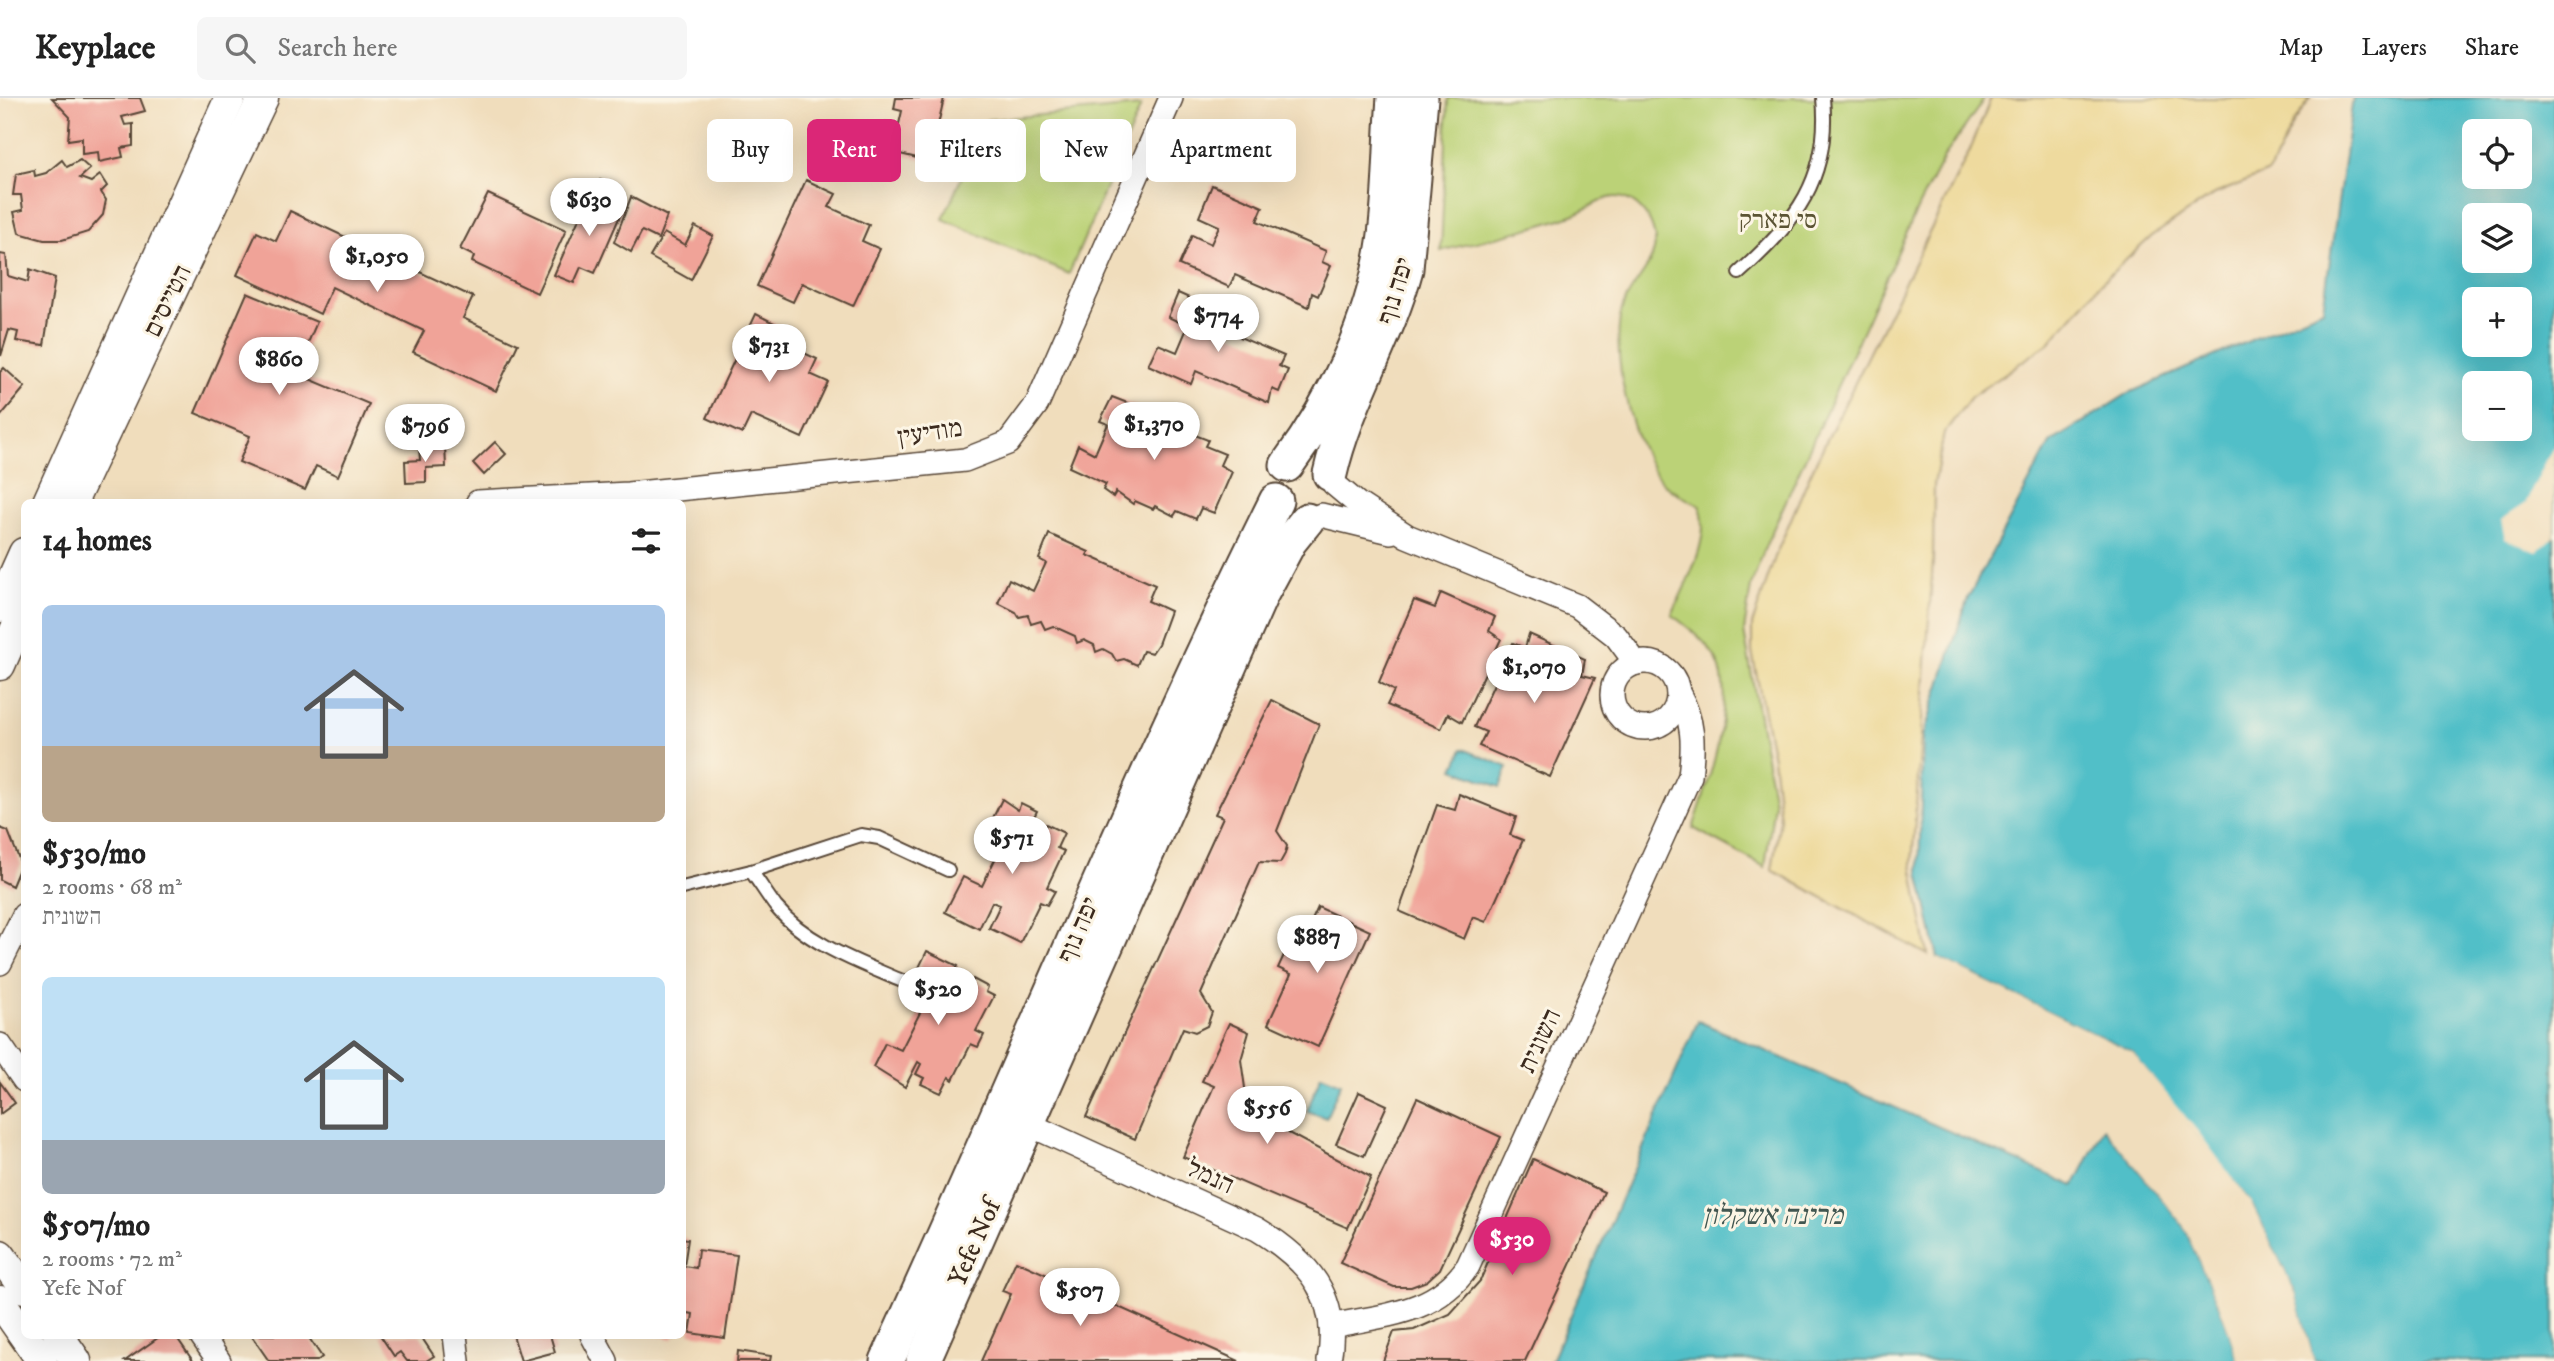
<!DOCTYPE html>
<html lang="en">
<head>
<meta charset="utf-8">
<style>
  body { margin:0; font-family:"IM FELL DW Pica","Frank Ruhl Libre",serif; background:#f6f6f6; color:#222; height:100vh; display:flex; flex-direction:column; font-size:26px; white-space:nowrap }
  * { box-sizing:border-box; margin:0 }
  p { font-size:23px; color:#767676 }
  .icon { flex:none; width:38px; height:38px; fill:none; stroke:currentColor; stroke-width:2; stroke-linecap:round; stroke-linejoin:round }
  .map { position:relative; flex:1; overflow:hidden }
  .side { position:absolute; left:21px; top:401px; width:665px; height:840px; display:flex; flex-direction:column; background:#fff; border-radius:10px; box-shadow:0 7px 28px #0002 }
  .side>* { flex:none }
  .banner { position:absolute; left:707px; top:21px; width:665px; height:63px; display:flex; gap:14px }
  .buttons { position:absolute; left:2462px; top:21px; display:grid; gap:14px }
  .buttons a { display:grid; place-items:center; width:70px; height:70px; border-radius:10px; background:#fff; box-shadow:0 7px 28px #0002; font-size:35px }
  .price { position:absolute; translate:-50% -60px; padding:0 16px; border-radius:24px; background:#fff; color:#222; font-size:23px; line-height:46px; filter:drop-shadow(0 2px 4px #0008) }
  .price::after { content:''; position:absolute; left:50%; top:42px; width:21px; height:16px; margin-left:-10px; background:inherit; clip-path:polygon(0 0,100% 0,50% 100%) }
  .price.selected { background:#db2777; color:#fff }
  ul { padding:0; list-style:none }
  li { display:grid; align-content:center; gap:14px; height:371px; padding:0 21px }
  li span { display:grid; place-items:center; height:217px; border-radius:10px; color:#555 }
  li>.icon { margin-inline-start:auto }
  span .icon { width:126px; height:126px; fill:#fffc; stroke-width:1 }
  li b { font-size:30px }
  h2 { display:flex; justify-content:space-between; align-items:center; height:84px; padding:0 21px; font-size:30px }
  .chip { padding:0 24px; border-radius:10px; background:#fff; box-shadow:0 7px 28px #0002; font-size:24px; line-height:63px }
  .chip.selected { background:#db2777; color:#fff }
  header { display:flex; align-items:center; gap:42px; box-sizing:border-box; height:98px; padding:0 35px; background:#fff; border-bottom:2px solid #e0e0e0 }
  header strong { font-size:33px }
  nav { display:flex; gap:38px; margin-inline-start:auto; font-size:24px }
  .search { width:490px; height:63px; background:#f6f6f6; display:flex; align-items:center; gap:18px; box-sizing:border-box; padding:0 24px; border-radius:10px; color:#767676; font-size:26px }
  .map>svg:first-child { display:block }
  .green { fill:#bbd277; stroke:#7b7e4a; stroke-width:2 }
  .sand { fill:#eeda9e; stroke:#94825e; stroke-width:2 }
  .water { fill:#51bfc8; stroke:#467473; stroke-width:2; fill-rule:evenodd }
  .pier { fill:#f0ddbc }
  .building { fill:#f0a398 }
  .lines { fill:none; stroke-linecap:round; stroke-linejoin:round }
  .service-casing { stroke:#564536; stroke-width:16 }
  .minor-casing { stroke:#564536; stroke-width:26 }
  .tertiary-casing { stroke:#564536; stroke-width:33 }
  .secondary-casing { stroke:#564536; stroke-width:37 }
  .service { stroke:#fff; stroke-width:12 }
  .minor { stroke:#fff; stroke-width:23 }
  .tertiary { stroke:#fff; stroke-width:30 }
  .secondary { stroke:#fff; stroke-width:33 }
  .labels { text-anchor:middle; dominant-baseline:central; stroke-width:6; stroke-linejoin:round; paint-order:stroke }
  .park-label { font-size:26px; fill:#5b5434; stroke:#fcf5e5 }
  .street-label { font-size:26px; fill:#3b2a1e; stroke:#fcf5e5 }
  .water-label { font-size:28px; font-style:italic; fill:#425751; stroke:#fcf5e5 }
</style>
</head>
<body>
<header>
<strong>Keyplace</strong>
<div class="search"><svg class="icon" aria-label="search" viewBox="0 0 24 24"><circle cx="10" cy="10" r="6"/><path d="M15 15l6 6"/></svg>Search here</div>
<nav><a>Map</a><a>Layers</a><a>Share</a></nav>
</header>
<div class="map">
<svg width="2554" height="1263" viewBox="0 0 2554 1263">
  <rect width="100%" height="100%" fill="#fcf5e5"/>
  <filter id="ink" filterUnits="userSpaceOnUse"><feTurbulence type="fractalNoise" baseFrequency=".0143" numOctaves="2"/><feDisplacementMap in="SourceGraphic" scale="14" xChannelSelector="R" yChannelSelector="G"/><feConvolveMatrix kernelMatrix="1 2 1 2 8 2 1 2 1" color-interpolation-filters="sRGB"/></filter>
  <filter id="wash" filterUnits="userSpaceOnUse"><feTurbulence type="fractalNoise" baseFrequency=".00686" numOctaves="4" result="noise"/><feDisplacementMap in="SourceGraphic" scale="28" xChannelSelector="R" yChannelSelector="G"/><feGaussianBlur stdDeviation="1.57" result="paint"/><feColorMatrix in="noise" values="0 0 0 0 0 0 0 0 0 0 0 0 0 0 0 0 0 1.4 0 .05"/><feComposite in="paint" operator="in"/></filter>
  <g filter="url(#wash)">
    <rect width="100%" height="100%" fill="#f0ddbc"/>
    <g class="green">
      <path d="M 1448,0 L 1985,0 L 1944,59 L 1919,107 L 1766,447 L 1751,488 L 1744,533 L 1774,705 L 1765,769 L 1693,730 C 1707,690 1737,604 1717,563 C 1708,544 1688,529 1672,517 C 1685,485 1712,443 1700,408 C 1689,401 1672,395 1664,386 C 1632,352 1608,251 1623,208 C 1630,189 1650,172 1654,152 C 1660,128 1636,93 1609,100 C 1597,103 1586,112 1575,116 C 1532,132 1485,141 1441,153 Z"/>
      <path d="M 1141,8 L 1069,176 L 943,121 L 987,22 Z"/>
    </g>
    <path class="sand" d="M 1991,0 L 2311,0 L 2294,24 L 2269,74 L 2215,96 L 2152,138 L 2101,185 L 2049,245 L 1971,299 L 1944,335 L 1934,387 L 1933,463 L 1912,766 L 1928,857 L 1772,772 L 1780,721 L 1773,660 L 1752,554 L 1752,527 L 1776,456 L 1812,372 L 1970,52 Z"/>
    <g class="water">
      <path d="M 2353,0 L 2554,0 L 2554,1263 L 2314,1263 L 2295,1194 L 2251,1105 L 2132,954 L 1938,860 L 1919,774 L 1923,639 L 1968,500 L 2050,345 L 2129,295 L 2323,211 ZM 2474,33 L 2520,33 L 2520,79 L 2474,79 ZM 2474,117 L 2520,117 L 2520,163 L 2474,163 ZM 2474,201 L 2520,201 L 2520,247 L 2474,247 ZM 2474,285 L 2520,285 L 2520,331 L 2474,331 Z"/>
      <path d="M 1463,651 L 1508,669 L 1500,689 L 1454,671 Z"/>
      <path d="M 1698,923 L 2074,1088 L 2104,1030 L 2183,1127 L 2224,1219 L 2238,1263 L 1551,1263 Z"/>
      <path d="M 1321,977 L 1341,985 L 1326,1020 L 1307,1013 Z"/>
    </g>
    <g class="pier">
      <path d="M 2554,347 L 2554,439 L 2537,454 L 2505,441 L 2501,422 L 2525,406 Z"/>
      <path d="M 1938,860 L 2132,954 L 2200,1036 L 2251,1105 L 2295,1194 L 2314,1263 L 2310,1263 L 2291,1195 L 2248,1107 L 2197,1038 L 2130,957 L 1936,863 Z"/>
      <path d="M 2102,1027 L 2107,1028 L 2186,1125 L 2227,1218 L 2241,1263 L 2238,1263 L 2224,1219 L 2183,1127 Z"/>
    </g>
    <g id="blocks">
      <g class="building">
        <path d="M 52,0 L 140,0 L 145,13 L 122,19 L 125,27 L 133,26 L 133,48 L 121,50 L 123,59 L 99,64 L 98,54 L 82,56 L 82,40 L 68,42 L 70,19 Z"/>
        <path d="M 896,0 L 944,0 L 930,63 L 900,56 L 898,68 L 863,60 L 868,35 L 883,38 L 886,24 L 899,26 L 902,13 L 894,11 Z"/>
        <path d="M 62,62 L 67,69 L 80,62 L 90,71 L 80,80 L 91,84 L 100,77 L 107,88 L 101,94 L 106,102 L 103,117 L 88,134 L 62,142 L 44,142 L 19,135 L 14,114 L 23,112 L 21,97 L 13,97 L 16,76 L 34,72 L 35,78 L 46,75 Z"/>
        <path d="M 600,82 L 615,90 L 610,101 L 594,93 Z"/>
        <path d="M 806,82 L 836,96 L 829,109 L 869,127 L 862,143 L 880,151 L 853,208 L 802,185 L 793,204 L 757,188 Z"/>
        <path d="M 1212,87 L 1263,109 L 1257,123 L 1326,153 L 1322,164 L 1331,168 L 1318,198 L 1312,195 L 1309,209 L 1235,177 L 1229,189 L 1179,167 L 1192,137 L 1211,146 L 1219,128 L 1199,119 Z"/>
        <path d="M 488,96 L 566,132 L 537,195 L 472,164 L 474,158 L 460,151 Z"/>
        <path d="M 590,96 L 623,111 L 595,175 L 581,169 L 574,185 L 554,177 Z"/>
        <path d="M 631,99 L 667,118 L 658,141 L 642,133 L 631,154 L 614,144 Z"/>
        <path d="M 290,113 L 473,199 L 463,220 L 518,246 L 496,293 L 413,254 L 424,233 L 332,189 L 320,216 L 237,177 L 257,134 L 276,143 Z"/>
        <path d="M 695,128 L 713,138 L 691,182 L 650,159 L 664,135 L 685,147 Z"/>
        <path d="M 0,156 L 6,157 L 8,178 L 28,184 L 30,171 L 55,180 L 44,247 L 16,243 L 18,234 L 9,232 L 1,258 Z"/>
        <path d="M 247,195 L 317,224 L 295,275 L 369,306 L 338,378 L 316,368 L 305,392 L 239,364 L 250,338 L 195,315 Z"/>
        <path d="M 1178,195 L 1220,214 L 1214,228 L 1284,258 L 1279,268 L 1288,272 L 1279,294 L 1272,291 L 1269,305 L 1196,273 L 1191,286 L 1148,267 L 1158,246 L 1177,254 L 1188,228 L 1168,219 Z"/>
        <path d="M 756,216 L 784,230 L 778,243 L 817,261 L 810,276 L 828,284 L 802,340 L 751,317 L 742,336 L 707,320 Z"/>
        <path d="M 4,270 L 25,289 L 0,319 L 0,274 Z"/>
        <path d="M 1112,299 L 1171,322 L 1188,331 L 1187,334 L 1208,342 L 1205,348 L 1225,356 L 1220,367 L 1232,374 L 1214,415 L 1201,410 L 1196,421 L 1177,413 L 1174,418 L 1155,408 L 1153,411 L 1135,403 L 1133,406 L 1116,394 L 1113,399 L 1103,392 L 1106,386 L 1069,369 L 1078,347 L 1095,356 L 1108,326 L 1100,323 Z"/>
        <path d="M 495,344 L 506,356 L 484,377 L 473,365 Z"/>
        <path d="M 445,348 L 446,369 L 426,370 L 426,384 L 406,385 L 405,363 L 420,362 L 419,349 Z"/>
        <path d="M 1049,436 L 1089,454 L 1087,457 L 1155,487 L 1148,503 L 1170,513 L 1158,546 L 1152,555 L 1143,553 L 1137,567 L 1124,561 L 1116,563 L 1112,556 L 1103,551 L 1096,554 L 1094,547 L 1084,542 L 1077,545 L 1075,538 L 1053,528 L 1045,531 L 1041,523 L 1031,526 L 1028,517 L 1019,519 L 1016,514 L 998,505 L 1009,481 L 1033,493 L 1046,465 L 1039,461 Z"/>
        <path d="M 1441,495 L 1495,519 L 1489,533 L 1501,541 L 1462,624 L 1448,616 L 1441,631 L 1387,607 L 1394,593 L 1379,584 L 1414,502 L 1435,510 Z"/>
        <path d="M 1529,536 L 1585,561 L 1582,577 L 1595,580 L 1550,679 L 1479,648 L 1486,634 L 1474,629 L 1513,545 L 1525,550 Z"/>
        <path d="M 1272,602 L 1319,626 L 1277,733 L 1287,748 L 1285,756 L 1280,765 L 1259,764 L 1201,896 L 1212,914 L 1207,928 L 1195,934 L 1183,930 L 1135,1041 L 1086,1019 L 1223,719 L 1215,716 Z"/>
        <path d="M 1459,696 L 1516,719 L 1510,737 L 1523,742 L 1486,824 L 1473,819 L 1464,841 L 1399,813 L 1437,707 L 1455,712 Z"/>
        <path d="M 1002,701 L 1018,712 L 1021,705 L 1037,713 L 1025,737 L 1028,738 L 1033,728 L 1043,733 L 1046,726 L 1064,735 L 1057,750 L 1064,753 L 1047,789 L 1055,793 L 1047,807 L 1040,804 L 1020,845 L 989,830 L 1000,807 L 992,804 L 979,831 L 945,814 L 963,779 L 982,788 L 1009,733 L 991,724 Z"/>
        <path d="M 0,730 L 8,733 L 21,766 L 12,788 L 0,782 Z"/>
        <path d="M 1318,809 L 1370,833 L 1318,949 L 1268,926 L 1291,876 L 1278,870 L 1294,835 L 1304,840 Z"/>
        <path d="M 927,853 L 958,868 L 953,878 L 971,887 L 973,881 L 988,889 L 986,894 L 994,898 L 976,933 L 984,937 L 978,949 L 971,946 L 953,982 L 949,979 L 941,995 L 921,986 L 924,980 L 916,976 L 921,966 L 918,964 L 905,989 L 873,969 L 885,945 L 901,952 L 928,899 L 909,890 Z"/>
        <path d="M 1229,925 L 1249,934 L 1241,962 L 1245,990 L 1264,1022 L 1371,1079 L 1348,1130 L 1183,1059 L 1214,988 L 1202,983 Z"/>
        <path d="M 0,984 L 15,1005 L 0,1016 Z"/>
        <path d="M 1359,994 L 1387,1007 L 1364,1058 L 1336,1046 Z"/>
        <path d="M 1417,1000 L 1501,1039 L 1440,1171 L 1427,1183 L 1411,1189 L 1394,1189 L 1340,1165 Z"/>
        <path d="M 1533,1061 L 1604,1094 L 1525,1263 L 1383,1263 L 1394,1234 L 1414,1232 L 1450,1216 L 1480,1183 Z"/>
        <path d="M 682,1140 L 688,1141 L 684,1168 L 696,1170 L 698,1152 L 737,1157 L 725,1240 L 690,1235 L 693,1216 L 682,1214 Z"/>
        <path d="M 1016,1163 L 1239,1263 L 981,1263 L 1011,1196 L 1002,1193 Z"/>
        <path d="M 162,1237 L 175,1237 L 193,1263 L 125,1263 Z"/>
        <path d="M 251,1237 L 307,1237 L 322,1259 L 317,1263 L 269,1263 Z"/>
        <path d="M 380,1237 L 420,1237 L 434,1258 L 426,1263 L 407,1263 L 400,1254 L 394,1258 Z"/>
        <path d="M 513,1237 L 550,1237 L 555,1254 L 521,1263 Z"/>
        <path d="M 656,1237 L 674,1237 L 673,1241 Z"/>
        <path d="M 738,1253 L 771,1258 L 770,1263 L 737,1263 Z"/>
      </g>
    </g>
  </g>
  <g filter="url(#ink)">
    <use href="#blocks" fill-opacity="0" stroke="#564536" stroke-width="2"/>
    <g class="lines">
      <g class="service-casing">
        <g id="service">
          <path d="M 1739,175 C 1795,125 1831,80 1823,0"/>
          <path d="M 751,773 C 759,784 767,797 776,809 C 807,846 858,864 902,883"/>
          <path d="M 682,790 L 751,773 L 861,737 L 879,740 L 948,772"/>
        </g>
      </g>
      <g class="minor-casing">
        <g id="minor">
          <path d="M 1334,386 L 1358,406 L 1407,438 L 1577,508 L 1616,538 L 1636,565"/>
          <path d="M 478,404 L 628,396 L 965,362 L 1008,345 L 1037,306 L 1171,0"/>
          <path d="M 1321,417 L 1391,434"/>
          <circle cx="1645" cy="597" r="33"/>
          <path d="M 0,865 L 24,817"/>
          <path d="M 0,947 L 24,982"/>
          <path d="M 1016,1026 L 1028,1026 L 1257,1131 C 1308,1162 1341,1199 1329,1263"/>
          <path d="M 1331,1228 C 1383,1217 1436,1216 1468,1168 L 1690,678 C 1694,646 1694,623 1678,594"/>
          <path d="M 201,1237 L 219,1263"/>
          <path d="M 455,1237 L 458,1263"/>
          <path d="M 592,1237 L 606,1263"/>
        </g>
      </g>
      <g class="tertiary-casing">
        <g id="tertiary">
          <path d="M 48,404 L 230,0"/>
          <path d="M 72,404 L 263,0"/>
          <path d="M 0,509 L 24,455"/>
          <path d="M 0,567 L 24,512"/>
          <path d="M 0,1157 L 24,1190"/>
          <path d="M 0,1203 L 42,1263"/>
          <path d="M 58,1237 L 76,1263"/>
        </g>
      </g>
      <g class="secondary-casing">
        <g id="secondary">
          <path d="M 1287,367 C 1334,304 1373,222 1384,144 C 1391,96 1390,48 1394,0"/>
          <path d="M 1330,376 C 1346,305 1387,242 1406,171 L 1421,0"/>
          <path d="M 887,1263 C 1019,977 1136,685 1276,403"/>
          <path d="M 923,1263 L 1261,497 L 1290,443 L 1307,422"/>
        </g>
      </g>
      <use href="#service" class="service"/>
      <use href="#minor" class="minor"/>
      <use href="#tertiary" class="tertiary"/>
      <use href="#secondary" class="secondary"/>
    </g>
  </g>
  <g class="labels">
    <g class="park-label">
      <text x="1778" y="122">סי פארק</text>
    </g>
    <g class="street-label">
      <text transform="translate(1396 193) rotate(-73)">יפה נוף</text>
      <text transform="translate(168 203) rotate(-64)">הטייסים</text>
      <text transform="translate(930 335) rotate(-9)">מודיעין</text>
      <text transform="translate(1079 832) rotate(-67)">יפה נוף</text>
      <text transform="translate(1540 943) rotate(-65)">השונית</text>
      <text transform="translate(1210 1079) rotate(25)">הנמל</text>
      <text transform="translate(975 1145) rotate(-66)">Yefe Nof</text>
    </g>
    <g class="water-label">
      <text x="1773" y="1117">מרינה אשקלון</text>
    </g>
  </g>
</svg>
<div class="buttons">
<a><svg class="icon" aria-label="locate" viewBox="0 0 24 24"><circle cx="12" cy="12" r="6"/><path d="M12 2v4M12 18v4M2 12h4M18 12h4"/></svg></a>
<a><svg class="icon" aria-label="layers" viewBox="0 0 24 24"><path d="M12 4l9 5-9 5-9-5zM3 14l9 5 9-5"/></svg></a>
<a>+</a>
<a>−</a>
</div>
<b class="price" style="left:589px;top:140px">$630</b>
<b class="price" style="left:377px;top:196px">$1,050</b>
<b class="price" style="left:1218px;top:256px">$774</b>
<b class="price" style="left:769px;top:286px">$731</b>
<b class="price" style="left:279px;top:299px">$860</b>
<b class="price" style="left:1154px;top:364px">$1,370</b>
<b class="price" style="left:425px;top:366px">$796</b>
<b class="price" style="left:1534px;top:607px">$1,070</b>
<b class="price" style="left:1012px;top:778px">$571</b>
<b class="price" style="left:1317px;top:877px">$887</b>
<b class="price" style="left:938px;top:929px">$520</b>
<b class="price" style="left:1267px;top:1048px">$556</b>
<b class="price selected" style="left:1512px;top:1179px">$530</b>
<b class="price" style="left:1080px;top:1230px">$507</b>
<div class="banner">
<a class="chip">Buy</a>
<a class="chip selected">Rent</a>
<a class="chip">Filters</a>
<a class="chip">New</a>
<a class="chip">Apartment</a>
</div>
<section class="side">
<h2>14 homes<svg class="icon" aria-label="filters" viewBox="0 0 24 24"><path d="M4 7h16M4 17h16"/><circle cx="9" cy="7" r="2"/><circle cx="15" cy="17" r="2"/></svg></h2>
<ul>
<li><span style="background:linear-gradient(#a9c7e8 65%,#b9a48a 0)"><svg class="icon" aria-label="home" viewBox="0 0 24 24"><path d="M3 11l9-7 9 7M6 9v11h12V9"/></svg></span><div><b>$530/mo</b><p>2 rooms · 68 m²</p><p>השונית</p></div></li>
<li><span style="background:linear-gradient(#bfe0f5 75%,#9aa5b1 0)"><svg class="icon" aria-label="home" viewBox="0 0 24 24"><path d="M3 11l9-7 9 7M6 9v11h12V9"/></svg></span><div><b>$507/mo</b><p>2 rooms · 72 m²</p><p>Yefe Nof</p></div></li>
</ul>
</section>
</div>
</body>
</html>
